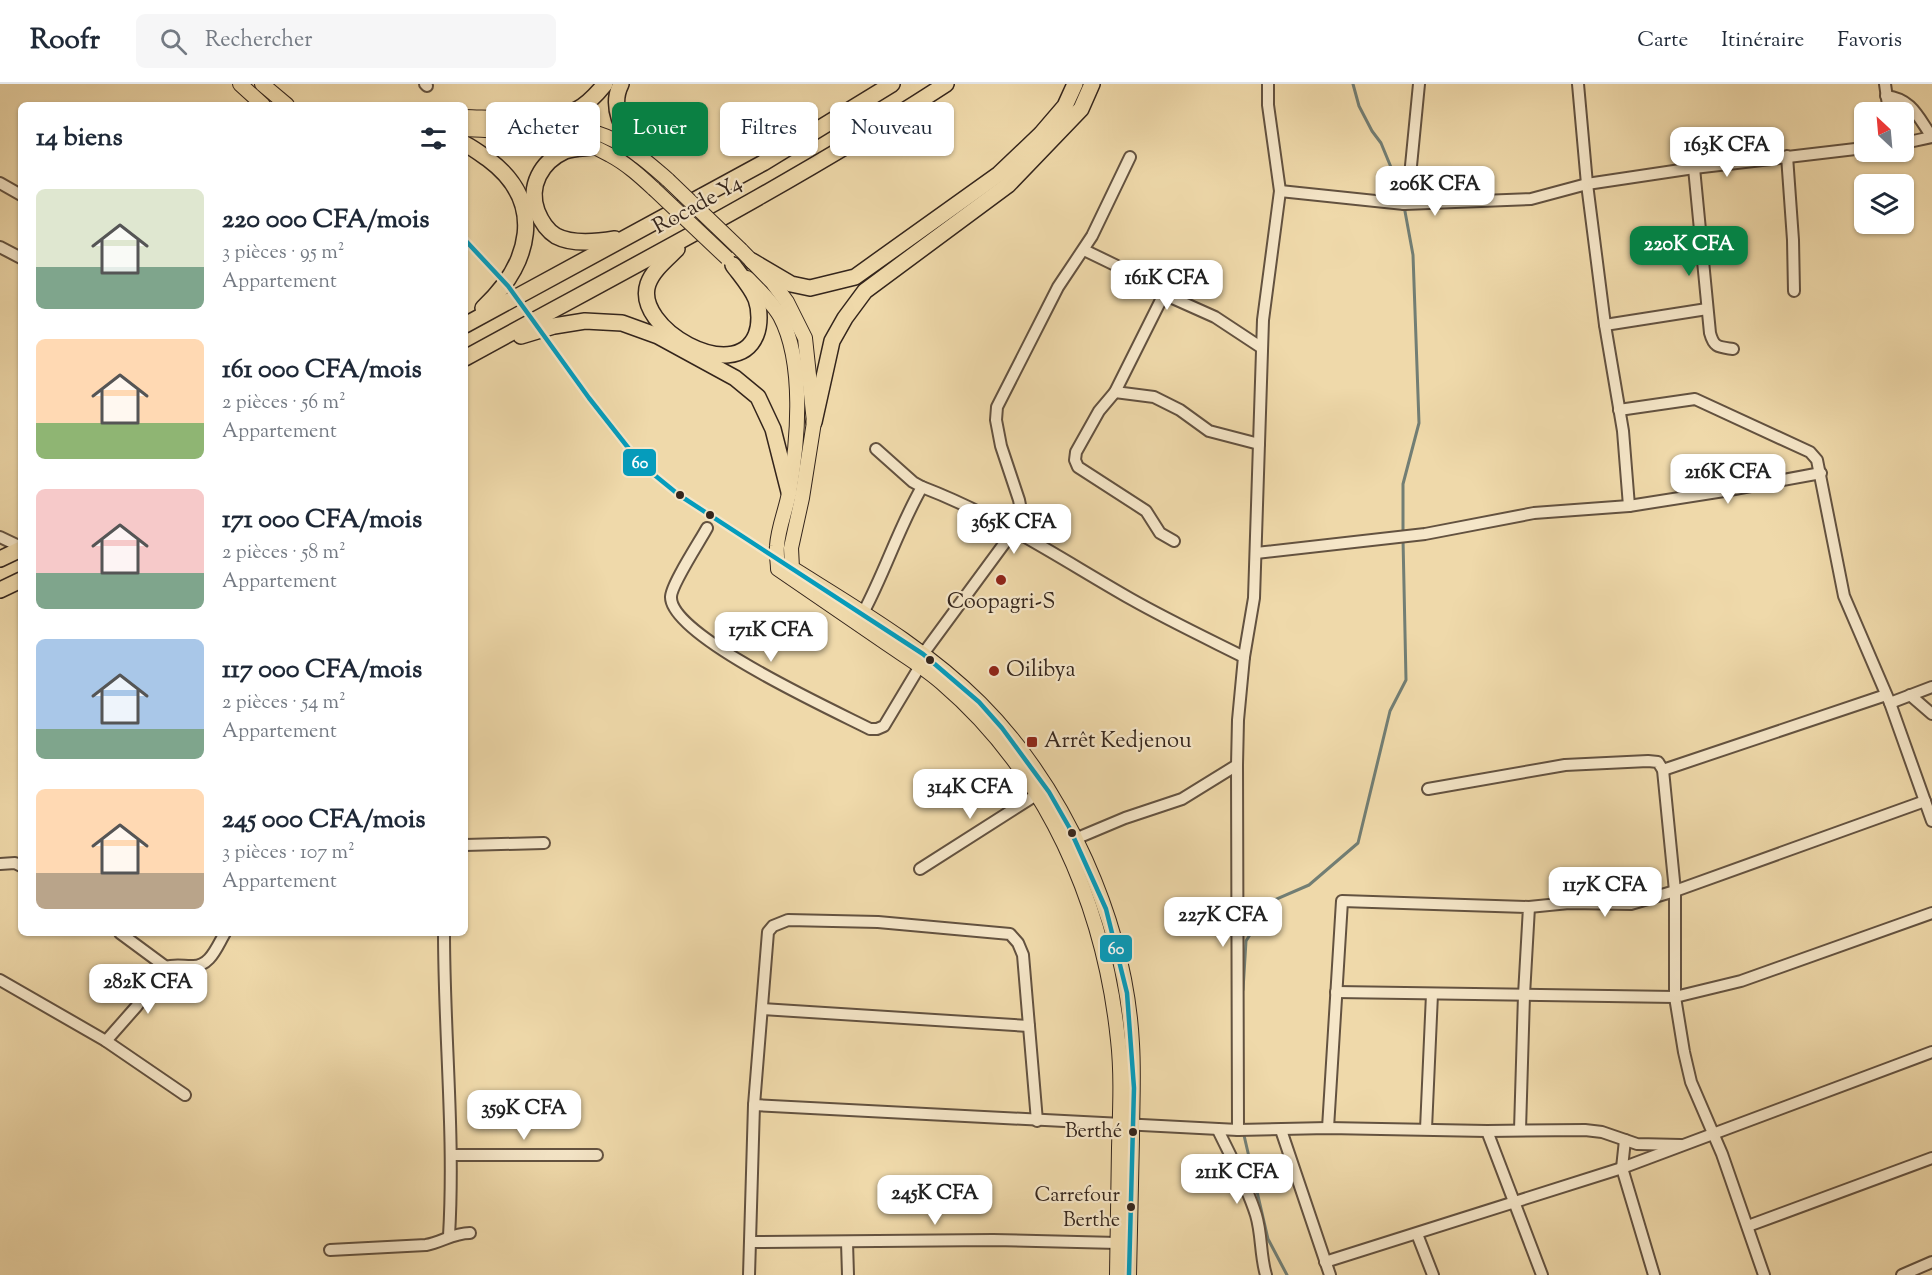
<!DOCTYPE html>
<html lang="fr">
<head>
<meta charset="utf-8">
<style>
  body { margin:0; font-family:"Sorts Mill Goudy",serif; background:#f6f6f7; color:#1f2937; height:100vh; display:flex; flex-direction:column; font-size:22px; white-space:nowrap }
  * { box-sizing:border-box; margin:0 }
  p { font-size:20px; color:#747a83 }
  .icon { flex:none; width:33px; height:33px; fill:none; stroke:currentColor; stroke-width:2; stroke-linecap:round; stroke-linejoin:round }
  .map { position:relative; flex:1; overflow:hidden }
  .sheet { position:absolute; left:18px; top:18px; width:450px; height:834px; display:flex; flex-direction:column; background:#fff; border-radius:9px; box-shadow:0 2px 4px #0004 }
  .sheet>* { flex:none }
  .banner { position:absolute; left:486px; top:18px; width:570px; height:54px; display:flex; gap:12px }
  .needle { width:39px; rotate:334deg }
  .fabs { position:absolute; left:1854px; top:18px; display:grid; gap:12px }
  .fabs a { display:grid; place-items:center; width:60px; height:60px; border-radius:9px; background:#fff; box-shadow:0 2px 4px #0004; font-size:30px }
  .price { position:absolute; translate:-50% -51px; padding:0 14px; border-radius:12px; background:#fff; color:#222; font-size:20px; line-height:39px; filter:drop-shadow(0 2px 3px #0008) }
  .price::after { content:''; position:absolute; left:50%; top:36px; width:18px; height:14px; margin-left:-9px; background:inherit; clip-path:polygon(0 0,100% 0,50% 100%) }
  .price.active { background:#0b8043; color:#fff }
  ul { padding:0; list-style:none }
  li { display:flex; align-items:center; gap:18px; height:150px; padding:0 18px }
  li span { display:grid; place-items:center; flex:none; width:168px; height:120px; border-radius:9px; color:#555 }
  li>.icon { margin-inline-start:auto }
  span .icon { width:72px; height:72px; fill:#fffc; stroke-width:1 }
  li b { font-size:26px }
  h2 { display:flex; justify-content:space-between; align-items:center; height:72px; padding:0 18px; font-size:26px }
  .pill { padding:0 21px; border-radius:9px; background:#fff; box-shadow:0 2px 4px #0004; font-size:21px; line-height:54px }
  .pill.active { background:#0b8043; color:#fff }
  header { display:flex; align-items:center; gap:36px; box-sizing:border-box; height:84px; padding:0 30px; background:#fff; border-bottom:2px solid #e0e1e3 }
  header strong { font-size:28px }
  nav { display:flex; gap:33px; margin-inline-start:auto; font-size:21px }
  .search { width:420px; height:54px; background:#f6f6f7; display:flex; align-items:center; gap:15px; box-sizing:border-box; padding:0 21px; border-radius:9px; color:#747a83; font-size:22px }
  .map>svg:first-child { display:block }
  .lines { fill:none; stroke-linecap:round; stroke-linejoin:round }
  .stream { stroke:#727e74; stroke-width:3 }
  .minor-casing { stroke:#635240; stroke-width:14 }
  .major-casing { stroke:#34251c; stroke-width:16 }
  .highway-casing { stroke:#34251c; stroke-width:18 }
  .minor { stroke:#f5e6c8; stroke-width:10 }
  .major { stroke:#efd9aa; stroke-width:14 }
  .highway { stroke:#efd9aa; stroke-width:15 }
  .major-bridge-casing { stroke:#34251c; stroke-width:16; stroke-linecap:butt }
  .major-bridge { stroke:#efd9aa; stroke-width:14 }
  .bus-1-casing { stroke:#f5e6c8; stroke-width:9 }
  .bus-1 { stroke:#059cbc; stroke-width:4.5 }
  .bus-dot { fill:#34251c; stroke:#f5e6c8; stroke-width:2 }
  .poi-dot { fill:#8f2418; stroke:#f5e6c8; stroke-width:2 }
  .labels { text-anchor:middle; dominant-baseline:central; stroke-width:4.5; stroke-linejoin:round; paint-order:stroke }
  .bus-label { font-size:20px; fill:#34251c; stroke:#f5e6c8; text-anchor:end }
  .street-label { font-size:22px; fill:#34251c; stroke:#f5e6c8 }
  .poi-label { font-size:22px; fill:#34251c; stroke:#f5e6c8; text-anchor:start }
  .line-badge { stroke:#f5e6c8; stroke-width:2 }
  .badge-label { font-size:16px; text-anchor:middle; font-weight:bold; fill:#fff }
</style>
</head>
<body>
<header>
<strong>Roofr</strong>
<div class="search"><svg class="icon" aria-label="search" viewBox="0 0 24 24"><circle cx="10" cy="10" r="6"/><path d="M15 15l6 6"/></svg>Rechercher</div>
<nav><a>Carte</a><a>Itinéraire</a><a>Favoris</a></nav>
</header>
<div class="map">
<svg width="1932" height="1191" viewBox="0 0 1932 1191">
  <rect width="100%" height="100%" fill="#efd9aa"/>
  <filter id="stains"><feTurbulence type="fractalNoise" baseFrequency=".00333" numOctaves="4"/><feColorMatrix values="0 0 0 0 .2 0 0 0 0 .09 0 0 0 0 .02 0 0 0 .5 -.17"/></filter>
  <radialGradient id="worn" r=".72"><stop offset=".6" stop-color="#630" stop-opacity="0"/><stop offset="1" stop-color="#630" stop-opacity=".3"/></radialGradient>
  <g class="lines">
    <g class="stream">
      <path d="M 1353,0 L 1359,22 L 1372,47 L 1381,59 L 1402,110"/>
      <path d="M 1403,449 L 1403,400 L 1419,339 L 1413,171 L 1404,122"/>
      <path d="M 1243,906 L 1246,857 L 1265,827 L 1265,820 L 1309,801 L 1358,759 L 1390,627 L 1406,596 L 1403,455"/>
      <path d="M 1243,1047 L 1268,1155 L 1287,1191"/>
    </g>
    <g class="minor-casing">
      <g id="minor">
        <path d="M 425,0 L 427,2"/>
        <path d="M 1578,0 L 1587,100 L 1605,241 L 1623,347 L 1629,422"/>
        <path d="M 1885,0 L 1889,28"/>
        <path d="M 1886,12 C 1912,15 1918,33 1932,53"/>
        <path d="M 1904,59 L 1932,53"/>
        <path d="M 1787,72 L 1793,156 L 1794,207"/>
        <path d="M 1694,84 L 1710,249 C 1714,264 1719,263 1733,265"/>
        <path d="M 0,99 L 21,111"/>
        <path d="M 1280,107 L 1404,120 L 1531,115 L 1587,100 L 1694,84 L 1864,64"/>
        <path d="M 1404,120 L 1410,92 L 1419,0"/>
        <path d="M 0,163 L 21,174"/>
        <path d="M 1084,166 L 1115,181 L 1159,208 L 1215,233 L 1262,264"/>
        <path d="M 1164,210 L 1115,308 L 1099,327 L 1076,368 L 1075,376 L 1078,383 L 1146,427 L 1160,449 L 1174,457"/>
        <path d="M 1605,241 L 1707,225"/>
        <path d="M 1115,308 L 1154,313 L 1180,326 L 1209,347 L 1259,360"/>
        <path d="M 1619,326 L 1695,315 L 1810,368 L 1817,376 L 1844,512 L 1890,619 L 1932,737"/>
        <path d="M 922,403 C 998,432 1061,475 1131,515 C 1168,536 1206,554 1244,573"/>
        <path d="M 707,444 C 700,457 671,501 671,513 C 670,552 835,627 870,645 L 877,645 L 884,642 L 920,582"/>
        <path d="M 0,453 L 21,463"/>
        <path d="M 1256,469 L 1425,450 L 1534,429 L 1629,422 L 1724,407 L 1821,389"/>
        <path d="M 863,529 C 885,488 899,443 922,403 L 913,398 L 876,365"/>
        <path d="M 923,570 L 1015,445 C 1020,435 1022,428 1019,416 L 1001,362 L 996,336 L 997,323 L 1058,203 L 1092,152 L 1130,73"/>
        <path d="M 1910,611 L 1932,630"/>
        <path d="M 1890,619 L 1932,603"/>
        <path d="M 1237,681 L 1238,1046"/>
        <path d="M 1663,686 L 1886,611"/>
        <path d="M 1428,705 L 1565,681 L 1648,677 L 1658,678 L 1663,686 L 1675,807 L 1675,913 L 1684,968 L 1691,998 L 1722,1070 L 1764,1191"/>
        <path d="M 1075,755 L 1125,734 L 1182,715 L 1237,681 L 1238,636 L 1244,573 L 1254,514 L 1263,236 L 1280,107 L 1268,21 L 1268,0"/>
        <path d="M 465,761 L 544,759"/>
        <path d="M 0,780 L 15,779 L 21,782"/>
        <path d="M 920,785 L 1036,711"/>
        <path d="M 1529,823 L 1569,819 L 1631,820 L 1675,807 L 1925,717"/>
        <path d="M 120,849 L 166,883"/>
        <path d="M 444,849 C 444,950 455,1051 449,1152"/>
        <path d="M 0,896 L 106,957 L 185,1011"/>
        <path d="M 1336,908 L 1675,913 L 1741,897 L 1932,829"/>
        <path d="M 762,925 L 1029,942"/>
        <path d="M 106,957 L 136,923 L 166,883 C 174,880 183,882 191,882 C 210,884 217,862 225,849"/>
        <path d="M 754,1021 L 1238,1046 L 1328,1044 L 1487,1047 L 1585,1046 L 1602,1048 L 1637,1060 L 1681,1061"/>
        <path d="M 1328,1044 L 1342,817 L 1529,823 L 1524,911 L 1520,1046"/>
        <path d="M 1426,1045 L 1432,910"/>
        <path d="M 1218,1046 C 1231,1073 1247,1102 1256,1131 C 1262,1151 1260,1171 1266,1191"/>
        <path d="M 1281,1046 L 1330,1191"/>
        <path d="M 1487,1047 L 1542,1191"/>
        <path d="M 1625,1056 L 1622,1084 L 1654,1191"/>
        <path d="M 451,1071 L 597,1071"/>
        <path d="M 1748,1142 L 1932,1074"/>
        <path d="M 1417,1150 L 1433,1191"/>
        <path d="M 751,1158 L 993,1156 L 1118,1159"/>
        <path d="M 847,1158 L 848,1191"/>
        <path d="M 330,1166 L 426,1161 C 442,1158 453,1149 470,1149"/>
        <path d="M 1325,1178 L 1622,1084 L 1932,968"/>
        <path d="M 749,1191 L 754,1021 L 768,848 L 773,842 L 788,836 L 878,838 L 1010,850 L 1018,859 L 1023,871 L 1037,1037"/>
        <path d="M 1902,1191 L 1932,1178"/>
      </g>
    </g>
    <g class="major-casing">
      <g id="major">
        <path d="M 240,0 L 263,21"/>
        <path d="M 262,0 L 287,21"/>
        <path d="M 465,33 C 518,35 572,34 620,59 C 638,69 653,83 668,96"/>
        <path d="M 465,45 C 514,48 567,46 610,71 C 627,80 641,93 654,105"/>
        <path d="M 741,166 L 773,199 L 787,218 L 805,254 L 814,338 L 802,414 L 791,464 L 792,484 C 857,525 925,564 980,619 C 1065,704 1126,839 1132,960 C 1134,991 1132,1023 1132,1055 C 1131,1100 1130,1146 1129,1191"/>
        <path d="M 747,194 C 759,206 772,218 780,232 C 805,279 798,358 789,409 C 786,426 778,444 777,462 C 776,470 778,478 778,485 C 813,509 848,533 883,557 C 903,571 924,583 942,599 C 1047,689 1104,820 1118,956 C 1122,991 1120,1028 1119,1064 C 1118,1106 1118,1149 1117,1191"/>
      </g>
    </g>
    <g class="highway-casing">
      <g id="highway">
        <path d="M 621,0 C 608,25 626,50 639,71"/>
        <path d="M 541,36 C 573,30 584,26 605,0"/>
        <path d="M 465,60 C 473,64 481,70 488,75 C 547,119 530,180 483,224"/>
        <path d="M 592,63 C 584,64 573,64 565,67 C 541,78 528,102 537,127 C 541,137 546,146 556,152 C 573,161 597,158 615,155"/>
        <path d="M 677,165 C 667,175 653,186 648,200 C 633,244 735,302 756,251 C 760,241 760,226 756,215 C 751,203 741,192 733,181"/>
        <path d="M 752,177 L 791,200 L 810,204 L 855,193 L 999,90 L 1041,50 L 1065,22 L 1075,0"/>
        <path d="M 465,241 L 763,79 L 892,0"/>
        <path d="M 521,252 L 554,242 L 585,237 L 622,239 L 658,252 L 735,294 L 758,313 L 773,345 L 789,408"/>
        <path d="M 465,274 C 627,185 791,101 946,0"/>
        <path d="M 814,338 L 832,257 L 845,234 L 865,207 L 1008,101 L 1081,25 L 1092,0"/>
        <path d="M 0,475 L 21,465"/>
        <path d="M 0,506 L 21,496"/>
      </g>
    </g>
    <use href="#minor" class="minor"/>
    <use href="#major" class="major"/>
    <use href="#highway" class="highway"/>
    <g class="major-bridge-casing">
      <g id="major-bridge">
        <path d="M 668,96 L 741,166"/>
        <path d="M 654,105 L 727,174"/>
      </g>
    </g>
    <use href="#major-bridge" class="major-bridge"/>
    <g class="bus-1-casing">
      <path id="bus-1" d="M 465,156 L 508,202 L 589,314 L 641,380 L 679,411 L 923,570 L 979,618 L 1002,644 L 1049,708 L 1069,743 L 1106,825 L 1127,909 L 1134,1004 L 1129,1191"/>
    </g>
    <use href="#bus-1" class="bus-1"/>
  </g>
  <g class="bus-dot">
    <circle cx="680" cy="411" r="5"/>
    <circle cx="710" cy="431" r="5"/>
    <circle cx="930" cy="576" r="5"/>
    <circle cx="1072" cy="749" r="5"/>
    <circle cx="1133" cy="1048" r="5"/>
    <circle cx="1131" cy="1123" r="5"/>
  </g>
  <g class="poi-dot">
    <circle cx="1001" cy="496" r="6"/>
    <circle cx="994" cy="587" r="6"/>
    <rect x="1026" y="652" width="12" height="12" rx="3"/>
  </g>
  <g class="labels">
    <g class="bus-label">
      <text x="1122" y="1048">Berthé</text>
      <text x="1120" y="1112">Carrefour<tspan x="1120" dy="25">Berthe</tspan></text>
    </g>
    <g class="street-label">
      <text transform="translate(698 122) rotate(-29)">Rocade Y4</text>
    </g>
    <g class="poi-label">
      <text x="1001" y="519" text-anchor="middle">Coopagri-S</text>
      <text x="1006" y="587">Oilibya</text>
      <text x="1044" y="658">Arrêt Kedjenou</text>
    </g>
  </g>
  <g class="line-badge">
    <rect x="622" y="364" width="35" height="29" rx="6" fill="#059cbc"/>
    <rect x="1099" y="850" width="34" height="29" rx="6" fill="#059cbc"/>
  </g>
  <g class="badge-label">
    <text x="640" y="384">60</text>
    <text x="1116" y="870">60</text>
  </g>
  <rect width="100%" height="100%" filter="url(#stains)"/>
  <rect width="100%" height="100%" fill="url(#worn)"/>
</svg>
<div class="fabs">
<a><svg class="needle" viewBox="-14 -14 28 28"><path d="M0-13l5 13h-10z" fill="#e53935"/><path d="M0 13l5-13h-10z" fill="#747a83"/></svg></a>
<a><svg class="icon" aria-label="layers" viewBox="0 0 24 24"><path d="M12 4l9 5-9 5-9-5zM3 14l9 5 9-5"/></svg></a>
</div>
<b class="price" style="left:1727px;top:94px">163K CFA</b>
<b class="price" style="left:1435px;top:133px">206K CFA</b>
<b class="price active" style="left:1689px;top:193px">220K CFA</b>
<b class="price" style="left:1167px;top:227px">161K CFA</b>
<b class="price" style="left:1728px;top:421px">216K CFA</b>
<b class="price" style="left:1014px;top:471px">365K CFA</b>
<b class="price" style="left:771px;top:579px">171K CFA</b>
<b class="price" style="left:970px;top:736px">314K CFA</b>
<b class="price" style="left:1605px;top:834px">117K CFA</b>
<b class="price" style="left:1223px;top:864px">227K CFA</b>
<b class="price" style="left:148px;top:931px">282K CFA</b>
<b class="price" style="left:524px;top:1057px">359K CFA</b>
<b class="price" style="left:1237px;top:1121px">211K CFA</b>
<b class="price" style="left:935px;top:1142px">245K CFA</b>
<div class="banner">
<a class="pill">Acheter</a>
<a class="pill active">Louer</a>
<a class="pill">Filtres</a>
<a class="pill">Nouveau</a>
</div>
<section class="sheet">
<h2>14 biens<svg class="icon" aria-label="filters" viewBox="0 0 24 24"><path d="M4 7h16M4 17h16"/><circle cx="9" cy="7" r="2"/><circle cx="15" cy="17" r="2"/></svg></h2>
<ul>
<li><span style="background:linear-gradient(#dfe7d0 65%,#7fa58c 0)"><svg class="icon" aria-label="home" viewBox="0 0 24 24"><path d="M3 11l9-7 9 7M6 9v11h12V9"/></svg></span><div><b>220 000 CFA/mois</b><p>3 pièces · 95 m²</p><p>Appartement</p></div></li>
<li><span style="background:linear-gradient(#ffd9b3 70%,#8fb573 0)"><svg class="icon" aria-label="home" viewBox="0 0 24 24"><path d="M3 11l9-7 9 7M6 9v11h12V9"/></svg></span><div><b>161 000 CFA/mois</b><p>2 pièces · 56 m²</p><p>Appartement</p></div></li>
<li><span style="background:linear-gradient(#f6c9c9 70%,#7fa58c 0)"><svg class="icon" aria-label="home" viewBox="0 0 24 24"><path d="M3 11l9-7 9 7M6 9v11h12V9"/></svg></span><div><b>171 000 CFA/mois</b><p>2 pièces · 58 m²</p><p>Appartement</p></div></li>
<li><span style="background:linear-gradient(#a9c7e8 75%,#7fa58c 0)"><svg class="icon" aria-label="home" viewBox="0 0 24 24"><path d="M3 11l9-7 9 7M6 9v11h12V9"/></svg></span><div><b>117 000 CFA/mois</b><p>2 pièces · 54 m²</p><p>Appartement</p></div></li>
<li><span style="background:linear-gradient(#ffd9b3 70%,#b9a48a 0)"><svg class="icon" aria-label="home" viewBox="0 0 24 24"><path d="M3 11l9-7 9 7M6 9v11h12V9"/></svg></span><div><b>245 000 CFA/mois</b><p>3 pièces · 107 m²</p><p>Appartement</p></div></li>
</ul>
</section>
</div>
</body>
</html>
